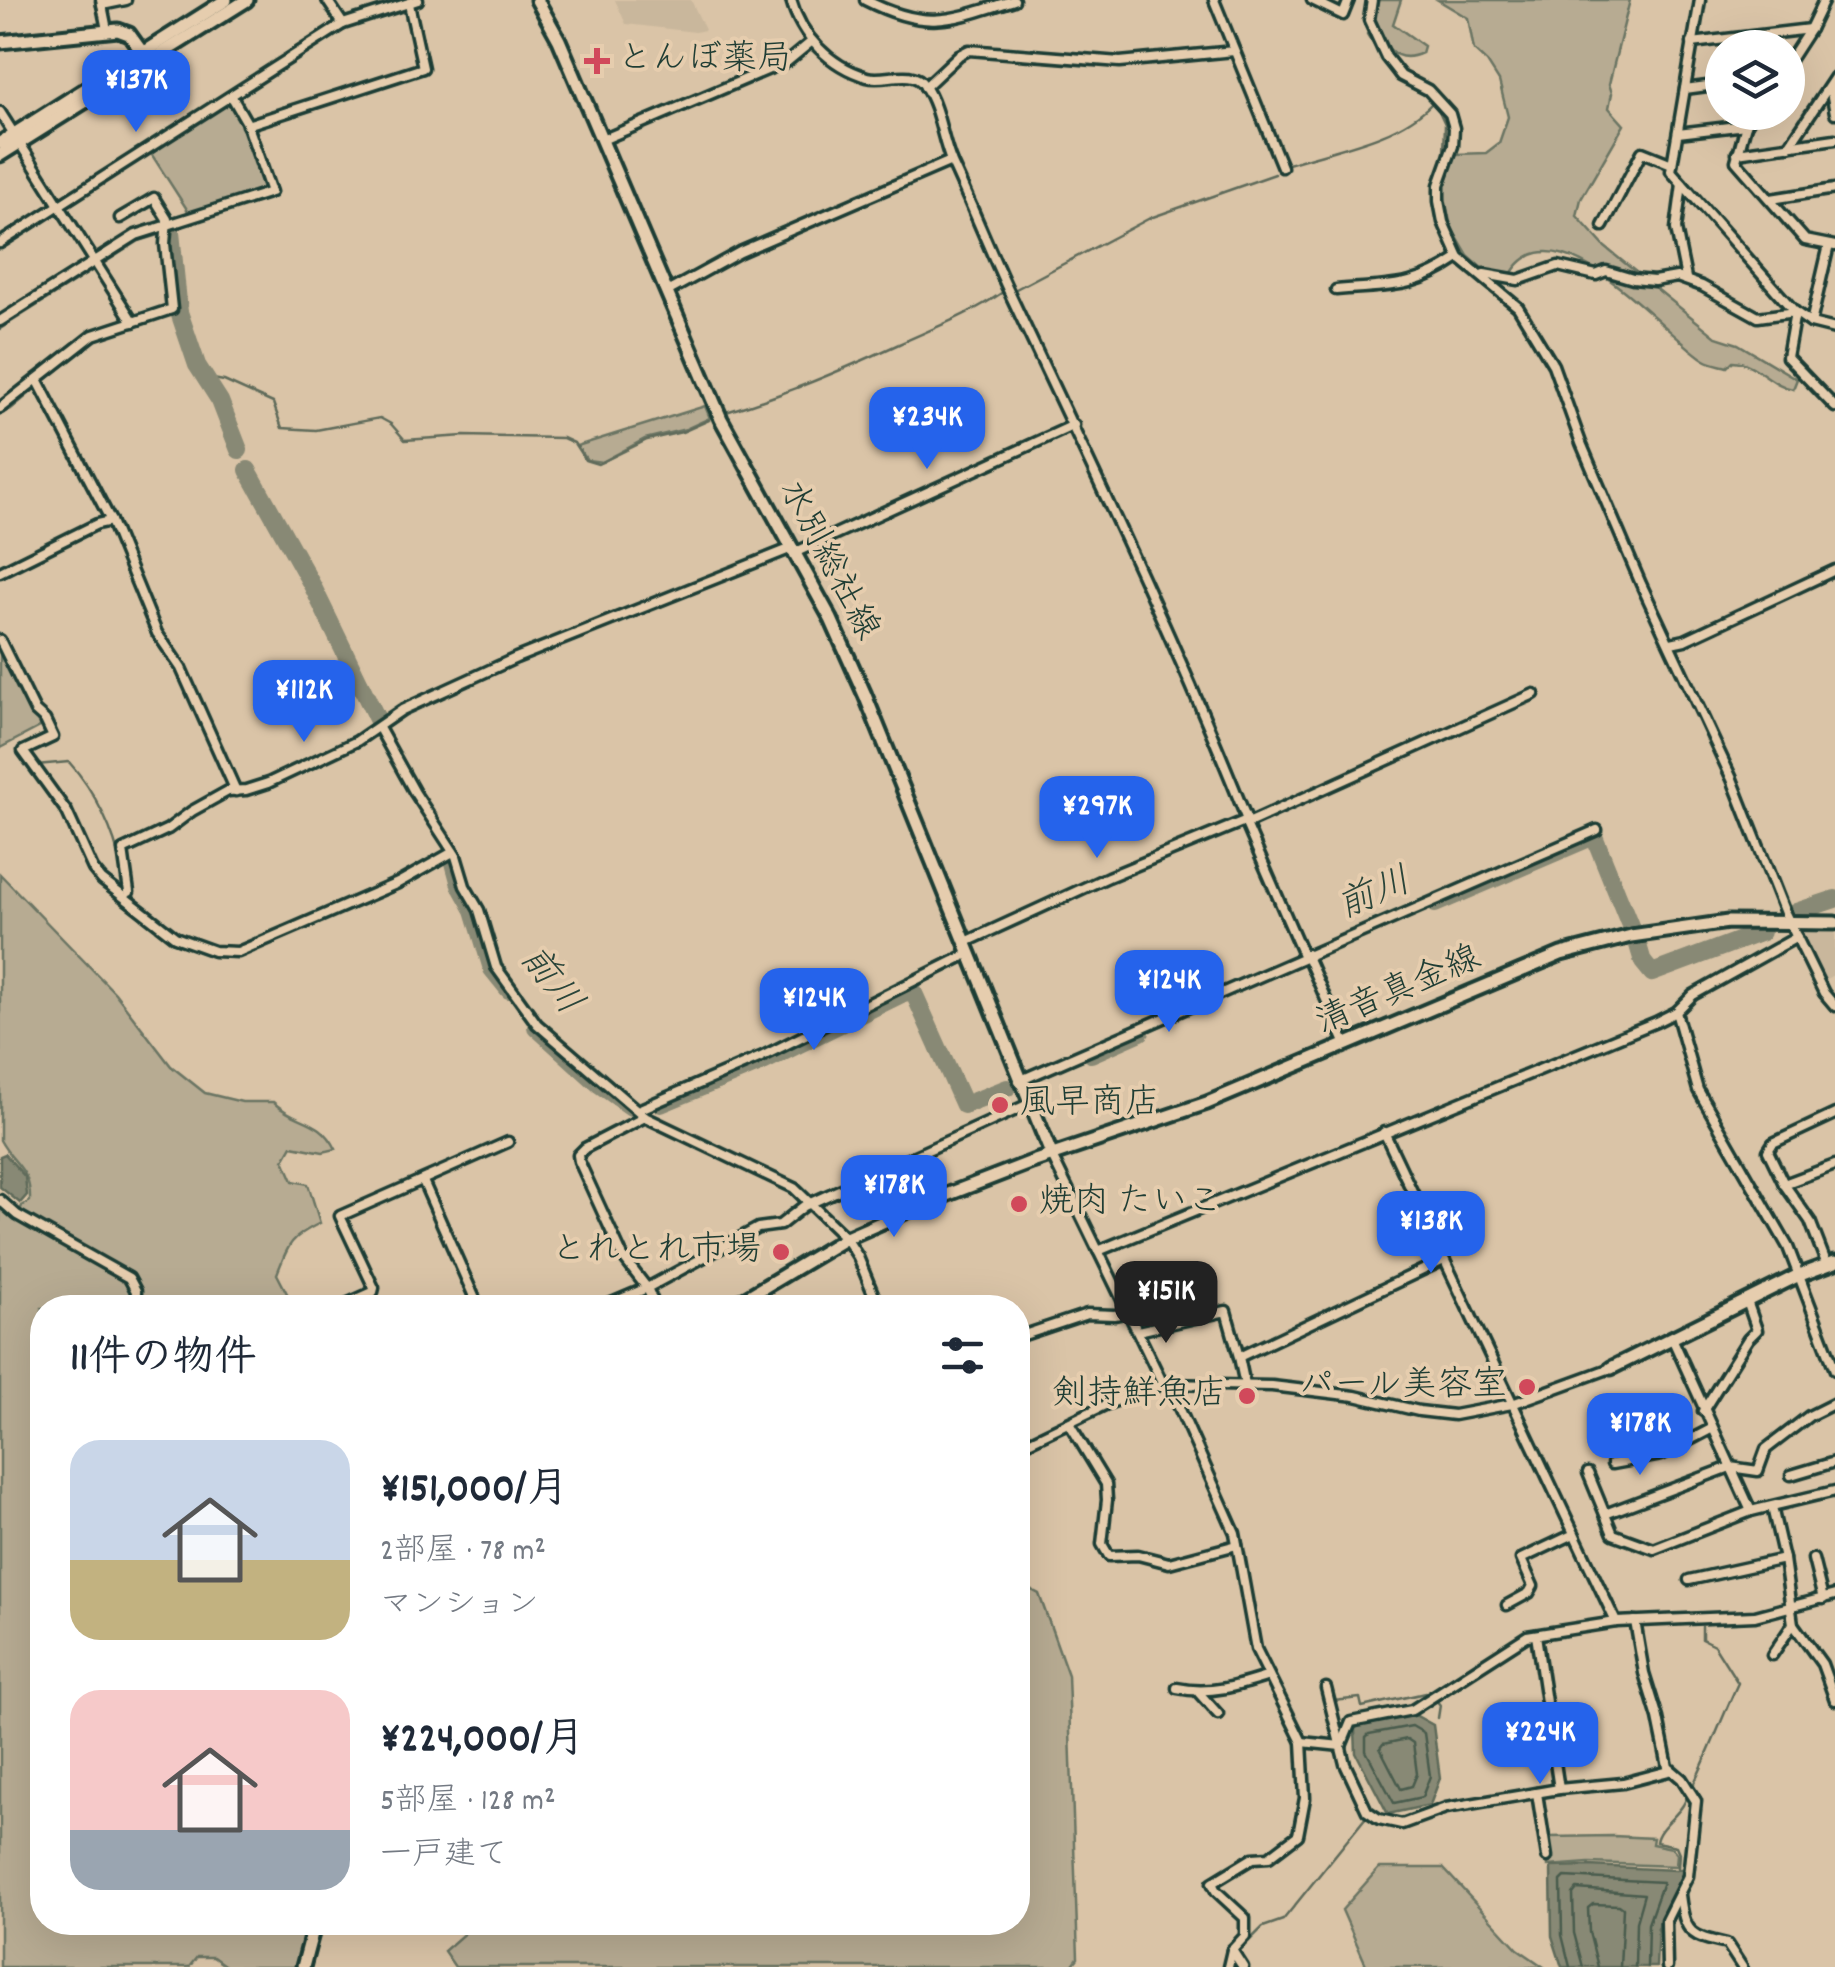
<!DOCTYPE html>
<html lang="ja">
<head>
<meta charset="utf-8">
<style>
  body { margin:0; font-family:Dekko,"Klee One",sans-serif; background:#f6f6f7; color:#1f2937; height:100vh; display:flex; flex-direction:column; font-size:38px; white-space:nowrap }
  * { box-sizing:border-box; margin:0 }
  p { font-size:32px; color:#747a83 }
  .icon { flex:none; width:55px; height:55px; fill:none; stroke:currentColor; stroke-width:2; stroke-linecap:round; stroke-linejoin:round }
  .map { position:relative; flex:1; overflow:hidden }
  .panel { position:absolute; left:30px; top:1295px; width:1000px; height:640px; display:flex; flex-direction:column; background:#fff; border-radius:40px; box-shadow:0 10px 40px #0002 }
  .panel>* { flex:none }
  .fabs { position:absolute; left:1705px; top:30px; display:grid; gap:20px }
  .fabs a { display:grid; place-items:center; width:100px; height:100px; border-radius:50%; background:#fff; box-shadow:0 10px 40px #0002; font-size:50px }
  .price { position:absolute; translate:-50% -85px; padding:0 22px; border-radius:20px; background:#2563eb; color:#fff; font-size:32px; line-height:65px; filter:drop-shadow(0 2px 5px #0008) }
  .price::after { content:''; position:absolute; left:50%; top:60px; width:30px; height:22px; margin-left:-15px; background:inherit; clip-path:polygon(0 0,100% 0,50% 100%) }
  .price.on { background:#222; color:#fff }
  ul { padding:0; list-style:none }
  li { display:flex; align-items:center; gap:30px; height:250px; padding:0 40px }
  li span { display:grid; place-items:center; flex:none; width:280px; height:200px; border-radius:30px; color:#555 }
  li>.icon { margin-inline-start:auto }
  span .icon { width:120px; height:120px; fill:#fffc; stroke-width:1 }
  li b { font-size:42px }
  h2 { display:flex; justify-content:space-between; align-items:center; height:120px; padding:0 40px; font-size:42px }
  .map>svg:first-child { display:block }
  .built { fill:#c9b79c }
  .green { fill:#b7ab92; stroke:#6b7463; stroke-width:2.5 }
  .water { fill:#888974; stroke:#5e6b5a; stroke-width:2.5 }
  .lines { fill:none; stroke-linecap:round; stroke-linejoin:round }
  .shore { stroke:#495b4e; stroke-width:2.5 }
  .stream { stroke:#5e6b5a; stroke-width:2.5 }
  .river { stroke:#888974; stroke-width:18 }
  .street-casing { stroke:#1f3d34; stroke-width:15 }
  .secondary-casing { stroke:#1f3d34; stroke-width:19 }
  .street { stroke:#e6cdae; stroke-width:8 }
  .secondary { stroke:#e6cdae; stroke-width:11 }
  .poi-dot { fill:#d1495b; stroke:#e6cdae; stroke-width:4 }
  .labels { text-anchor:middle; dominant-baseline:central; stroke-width:8; stroke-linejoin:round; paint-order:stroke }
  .poi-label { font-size:35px; fill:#1f3d34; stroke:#e6cdae; text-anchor:start }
  .street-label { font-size:35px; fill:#1f3d34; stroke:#e6cdae }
  .water-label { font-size:38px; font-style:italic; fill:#2a453a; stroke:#e6cdae }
</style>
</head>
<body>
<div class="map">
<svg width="1835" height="1967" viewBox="0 0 1835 1967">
  <rect width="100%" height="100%" fill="#dac4a7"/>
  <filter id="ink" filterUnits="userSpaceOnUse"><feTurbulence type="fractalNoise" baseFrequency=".01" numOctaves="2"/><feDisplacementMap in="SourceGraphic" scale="20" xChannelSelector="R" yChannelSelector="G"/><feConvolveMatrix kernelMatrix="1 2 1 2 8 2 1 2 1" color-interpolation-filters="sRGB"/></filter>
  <g filter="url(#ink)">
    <g class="built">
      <path d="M 615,0 L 691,0 L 705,30 L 695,32 L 626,24 Z"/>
      <path d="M 1804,930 L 1835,933 L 1835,974 L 1821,982 L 1801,936 Z"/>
    </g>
    <g class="green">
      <path d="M 1377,0 L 1401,0 L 1393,24 L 1424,46 L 1422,53 C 1390,68 1381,37 1372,14 Z"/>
      <path d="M 1438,0 L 1630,0 L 1609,84 L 1612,93 L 1609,108 L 1624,125 L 1581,199 L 1577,216 L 1605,247 L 1716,337 L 1738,344 L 1797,379 L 1793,389 C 1770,385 1756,362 1733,361 L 1727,367 C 1720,365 1712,364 1705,360 C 1665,336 1554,197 1510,276 L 1484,270 L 1468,256 L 1451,227 L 1443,189 L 1456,154 L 1486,153 L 1499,143 L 1508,117 L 1499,81 L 1487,62 L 1474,50 L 1468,18 Z"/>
      <path d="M 228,103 L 238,115 L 267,186 L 265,191 L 190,214 L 150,152 Z"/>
      <path d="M 705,406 L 710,418 L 686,429 L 645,439 L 602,462 L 587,460 L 577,446 Z"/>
      <path d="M 0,647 L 40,727 L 0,748 Z"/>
      <path d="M 0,874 L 115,993 L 171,1066 L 205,1093 L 242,1102 L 273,1102 C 296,1124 320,1117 336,1149 L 323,1152 L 292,1146 L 284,1160 L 293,1181 L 308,1184 L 320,1223 C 290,1238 289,1243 277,1274 L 294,1307 L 42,1308 L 42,1922 L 308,1923 L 295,1967 L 227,1967 L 213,1957 L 197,1957 L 189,1967 L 0,1967 L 0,1208 L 16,1220 L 22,1206 L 30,1201 C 31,1168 14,1166 0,1140 Z"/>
      <path d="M 1018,1583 L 1039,1594 L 1068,1675 L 1078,1958 L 1071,1967 L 455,1967 L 444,1951 L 476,1923 L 1018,1922 Z"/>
      <path d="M 1613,1836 L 1653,1838 L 1652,1844 L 1672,1848 L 1677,1854 L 1676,1866 L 1589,1863 L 1548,1866 L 1549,1837 Z"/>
      <path d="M 1379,1868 L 1443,1868 L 1518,1949 L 1544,1967 L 1367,1967 L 1342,1910 Z"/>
    </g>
    <g class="water">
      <path d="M 5,1154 L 25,1177 L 27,1195 L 20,1203 L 0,1187 L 0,1156 Z"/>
      <path d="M 1415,1715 L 1433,1725 L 1440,1778 L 1430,1805 L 1388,1814 L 1356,1753 L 1355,1729 L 1359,1725 Z"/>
      <path d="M 1588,1866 L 1676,1870 L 1685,1868 L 1658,1925 L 1656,1967 L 1562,1967 L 1552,1936 L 1551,1867 Z"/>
    </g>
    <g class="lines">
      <g class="shore">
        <path d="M 1412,1726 L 1424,1733 L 1430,1776 L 1422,1797 L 1394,1803 L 1366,1751 L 1366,1737 L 1369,1734 Z"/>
        <path d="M 1407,1739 L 1413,1743 L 1417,1774 L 1412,1786 L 1401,1789 L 1380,1748 L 1383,1744 Z"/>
        <path d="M 1570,1967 L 1562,1935 L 1561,1881 L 1565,1877 L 1663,1882 L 1648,1924 L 1647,1967"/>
        <path d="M 1583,1967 L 1574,1933 L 1573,1894 L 1577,1889 L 1644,1894 L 1636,1922 L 1635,1967"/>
        <path d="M 1598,1967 L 1589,1932 L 1588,1908 L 1593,1904 L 1619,1905 L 1623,1908 L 1620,1967"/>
      </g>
      <g class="stream">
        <path d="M 964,11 L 998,0"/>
        <path d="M 1367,34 L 1395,79 L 1425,95 L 1439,111 L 1445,124 L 1444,154 L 1433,191 L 1438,217"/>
        <path d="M 1285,165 C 1333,149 1397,140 1432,103"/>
        <path d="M 1016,289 L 1150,218 L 1275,174"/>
        <path d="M 1513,307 L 1538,347"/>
        <path d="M 0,329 L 139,241 L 162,234"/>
        <path d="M 1545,358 L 1557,388"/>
        <path d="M 207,378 L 224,381 L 273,403 L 282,428 L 316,430 L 380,418 L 391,424 L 405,440 L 464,436 L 563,438 L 574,443 L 585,460 L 598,464 L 647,440 L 682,432 L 709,420"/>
        <path d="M 726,412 C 787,394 842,370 899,344 C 934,328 971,314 1003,292"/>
        <path d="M 0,414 L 11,409 L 95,339 L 179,312"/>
        <path d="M 1567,414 L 1578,444"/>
        <path d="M 1684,645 L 1835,574"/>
        <path d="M 36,765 L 69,762 C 95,791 115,832 122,871"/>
        <path d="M 260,781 L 355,737"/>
        <path d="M 181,815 L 230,786"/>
        <path d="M 119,846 L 135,840"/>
        <path d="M 90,854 L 98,869"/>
        <path d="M 103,876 L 125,891"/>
        <path d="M 132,895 L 147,911"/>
        <path d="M 234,948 L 356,897"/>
        <path d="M 1436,1700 L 1440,1705 L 1438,1718"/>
        <path d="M 1334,1701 L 1360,1698 L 1362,1707 L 1425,1693"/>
        <path d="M 1678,1868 L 1679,1853 L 1676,1846 L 1656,1842 C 1658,1828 1675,1818 1683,1805 C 1704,1767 1719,1724 1738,1683 L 1714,1645 L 1702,1639 L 1702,1627"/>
        <path d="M 1242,1948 L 1263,1927 L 1283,1920 L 1366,1817"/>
      </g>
      <g class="river">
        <path d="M 171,232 L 179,312 L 197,365 L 220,401 L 239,450"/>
        <path d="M 248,470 L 312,585 L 378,721"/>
        <path d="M 453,859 L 460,885 L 474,910 L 492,969 L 509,990"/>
        <path d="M 1435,904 L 1594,836 L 1631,928"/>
        <path d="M 1796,912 L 1835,899"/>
        <path d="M 1638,945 L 1643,962 L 1652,973 L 1762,932"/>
        <path d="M 536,1027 L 600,1085 L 631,1107"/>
        <path d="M 1091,1054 L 1141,1032"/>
        <path d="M 661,1104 L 763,1062 L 912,989 L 964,1105 L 1007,1088"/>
      </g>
      <g class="street-casing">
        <g id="street">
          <path d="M 101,0 L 107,30"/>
          <path d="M 791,0 C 801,36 829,66 867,77 C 885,82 912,67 924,85 C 940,108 941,138 952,163 C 972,206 990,251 1010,294 C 1092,468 1176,641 1247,820 L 1246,824 L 1303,955"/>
          <path d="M 865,0 C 928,32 951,20 1014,0"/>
          <path d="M 1214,0 L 1282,167"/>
          <path d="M 1312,0 L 1343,15 L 1349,0"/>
          <path d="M 1372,0 L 1369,20 L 1386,57 L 1401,76 L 1428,90 L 1450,114 L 1454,128 L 1453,146 L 1439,185 L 1439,201 L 1443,222 L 1459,258 L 1518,307 L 1553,365 L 1581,443 L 1641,584 L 1732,779 L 1785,913 L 1824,993 L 1835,1006"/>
          <path d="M 1700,0 L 1671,171 L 1795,312 L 1811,323 L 1835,329"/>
          <path d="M 102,5 L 126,0"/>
          <path d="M 343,24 L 418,0"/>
          <path d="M 1692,43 L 1810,29"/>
          <path d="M 1788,63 L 1810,29 L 1824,0"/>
          <path d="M 925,87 L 959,55 L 969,50 L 1120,62 L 1234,51"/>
          <path d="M 1685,89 L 1722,84"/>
          <path d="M 1835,91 L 1831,91 L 1835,113"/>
          <path d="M 0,112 L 133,322"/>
          <path d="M 1754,112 L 1746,125 L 1736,161 L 1805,240 L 1835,246"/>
          <path d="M 247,125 L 423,68 L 409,4"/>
          <path d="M 1678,133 L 1746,125"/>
          <path d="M 602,140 L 788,61 L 811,42"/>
          <path d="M 1789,146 L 1835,77"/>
          <path d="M 1737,153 L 1835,139"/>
          <path d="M 1682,184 L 1676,229 L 1686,278"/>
          <path d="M 1771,199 L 1835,189"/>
          <path d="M 1603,226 L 1642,152 L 1672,164"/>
          <path d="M 0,243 L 343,24 L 327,0"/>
          <path d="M 1484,274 L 1518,280 L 1558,266 L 1596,275 L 1606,271 L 1633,279 L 1654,281 L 1677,277 L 1702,286 L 1758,317 L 1795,312"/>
          <path d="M 1336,290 C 1390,285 1412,290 1459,258"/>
          <path d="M 667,292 L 740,252 L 951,161"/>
          <path d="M 1795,312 L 1787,357 L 1835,407"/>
          <path d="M 0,321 L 136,235 L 271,192 L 247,123 L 232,97"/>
          <path d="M 1811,323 L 1829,245"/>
          <path d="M 37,379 L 111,521 L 157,633 L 181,668 L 236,791"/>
          <path d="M 0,408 L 93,335 L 172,309 L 165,244 L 167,219 L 154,198 L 120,218"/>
          <path d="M 794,553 L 1074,425"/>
          <path d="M 0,572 L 97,524 L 111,521"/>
          <path d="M 0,640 L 35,711 L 45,720 L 53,737 L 23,751 L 67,812 L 93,869 L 102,880 L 175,937 L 214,951 L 238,952 L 398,883 L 453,852"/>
          <path d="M 1671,643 L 1685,640 L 1835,570"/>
          <path d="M 379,728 L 415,793 L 456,856 L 465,886 L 479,910 L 496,967 L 537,1024 L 645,1117 L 794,1188 L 846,1238 L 858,1257 L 879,1308"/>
          <path d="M 1246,824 L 1534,694"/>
          <path d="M 129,892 L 123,850 L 168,829 L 192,811 L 228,791 L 246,790 L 268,783 L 357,741 L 402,710 L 516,658 L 792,548"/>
          <path d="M 966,942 L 1108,877 L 1247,820"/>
          <path d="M 1306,954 L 1346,1045"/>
          <path d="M 1676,1012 L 1698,1090 L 1788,1247 L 1835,1370"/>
          <path d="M 1019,1081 L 1597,830"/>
          <path d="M 638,1110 L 761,1057 L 970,953"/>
          <path d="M 645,1117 L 585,1148 L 578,1155 L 579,1161 L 623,1257 L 647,1288 L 656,1308"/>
          <path d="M 1384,1132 L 1616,1622"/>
          <path d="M 423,1181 L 479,1308"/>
          <path d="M 1784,1184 L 1835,1165"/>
          <path d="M 0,1200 L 17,1215 L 129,1278 L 136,1291 L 135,1308"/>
          <path d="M 1098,1251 L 1656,1022 L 1676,1012 L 1693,995 L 1797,937"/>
          <path d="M 1827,1265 L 1810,1221 L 1784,1184 L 1768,1151 L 1773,1143 L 1835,1114"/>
          <path d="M 337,1308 L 373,1292 L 374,1288 L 340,1216 L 508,1142"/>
          <path d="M 600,1308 L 647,1288 L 758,1228 L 780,1225 L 804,1206 L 1029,1104"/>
          <path d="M 1138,1331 L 1226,1311 L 1239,1357"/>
          <path d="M 1018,1337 L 1087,1314 L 1115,1315 L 1128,1312"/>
          <path d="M 1672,1338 L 1751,1511"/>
          <path d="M 1163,1384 L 1272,1386 L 1355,1396 L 1419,1411 L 1454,1415 L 1512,1404 L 1611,1368"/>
          <path d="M 1169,1385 L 1235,1533 L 1256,1649 L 1302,1742 L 1305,1798 L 1298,1835 L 1269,1857 L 1253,1858 L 1212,1883 L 1216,1891 L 1245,1918 L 1245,1936 L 1232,1950 L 1243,1967"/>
          <path d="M 1245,1385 L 1239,1357 L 1444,1260"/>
          <path d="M 1703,1411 L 1748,1339 L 1757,1330 L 1747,1301"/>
          <path d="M 1069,1423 L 1106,1484 L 1107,1500 L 1102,1544 L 1109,1556 L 1138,1555 L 1169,1563 L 1237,1545"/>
          <path d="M 1018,1447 L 1105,1405 L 1163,1384 L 1052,1156"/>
          <path d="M 1612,1464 L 1661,1455 L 1711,1429"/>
          <path d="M 1588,1473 L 1613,1534 L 1654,1549 L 1751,1511 L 1835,1491"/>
          <path d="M 1791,1475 L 1835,1462"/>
          <path d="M 1772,1507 L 1784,1559"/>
          <path d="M 1605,1514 L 1730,1467 L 1758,1471 L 1766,1449 L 1809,1416 L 1835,1403"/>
          <path d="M 1813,1559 L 1823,1599"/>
          <path d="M 1689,1580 L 1784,1559 L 1793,1624 L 1822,1664 L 1835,1700"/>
          <path d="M 1507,1605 L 1529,1593 L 1533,1586 L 1521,1559 L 1574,1534"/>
          <path d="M 1635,1621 L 1644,1673 L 1658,1718 L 1668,1767 L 1682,1779 L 1696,1801 L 1688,1876 L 1666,1920 L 1667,1967"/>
          <path d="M 1536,1635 L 1559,1789 L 1623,1783 L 1669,1771"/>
          <path d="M 1772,1655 L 1793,1624"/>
          <path d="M 1177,1688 C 1210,1695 1238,1686 1269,1676"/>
          <path d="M 1326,1688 L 1345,1764 L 1367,1811 L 1379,1819 L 1402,1824 L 1446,1808 L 1559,1789"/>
          <path d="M 1199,1693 L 1218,1714"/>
          <path d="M 1302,1742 L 1341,1746"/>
          <path d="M 1341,1746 L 1351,1722 L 1412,1710 L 1527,1636 L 1616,1622 L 1755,1616 L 1835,1595"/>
          <path d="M 1537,1793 L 1547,1857"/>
          <path d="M 1680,1895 C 1685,1934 1690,1936 1727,1944 L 1742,1967"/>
          <path d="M 1228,1967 L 1232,1950"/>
        </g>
      </g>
      <g class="secondary-casing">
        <g id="secondary">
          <path d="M 537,0 L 559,40 L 721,419 L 831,619 L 865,695 L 1052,1156"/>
          <path d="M 0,42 L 118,30 L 129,34 L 147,59"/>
          <path d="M 0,143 L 226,0"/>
          <path d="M 0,155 L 247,0"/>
          <path d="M 729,1308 L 846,1238 L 928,1202 L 1032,1162 L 1207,1103 L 1561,954 L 1631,936 L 1728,922 L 1835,923"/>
          <path d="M 1611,1368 L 1797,1276 L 1835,1262"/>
          <path d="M 303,1967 L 315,1922"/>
        </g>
      </g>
      <use href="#street" class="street"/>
      <use href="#secondary" class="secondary"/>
    </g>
  </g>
  <g class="poi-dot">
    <path d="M592 46h10v10h10v10h-10v10h-10v-10h-10v-10h10z"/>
    <circle cx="1000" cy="1105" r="10"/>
    <circle cx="1019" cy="1204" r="10"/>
    <circle cx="781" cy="1252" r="10"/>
    <circle cx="1527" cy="1387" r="10"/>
    <circle cx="1247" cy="1396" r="10"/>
  </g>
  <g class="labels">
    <g class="poi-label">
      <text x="617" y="61">とんぼ薬局</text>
      <text x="1020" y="1105">風早商店</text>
      <text x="1039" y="1204">焼肉 たいこ</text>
      <text x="761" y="1252" text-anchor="end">とれとれ市場</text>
      <text x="1507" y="1387" text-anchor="end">パール美容室</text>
      <text x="1227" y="1396" text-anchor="end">剣持鮮魚店</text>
    </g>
    <g class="street-label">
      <text transform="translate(827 561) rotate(62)">水別総社線</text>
      <text transform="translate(1399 992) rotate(-23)">清音真金線</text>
    </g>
    <g class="water-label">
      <text transform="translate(1375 896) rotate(-23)">前川</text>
      <text transform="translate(549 982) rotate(52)">前川</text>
    </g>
  </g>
</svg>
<div class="fabs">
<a><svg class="icon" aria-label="layers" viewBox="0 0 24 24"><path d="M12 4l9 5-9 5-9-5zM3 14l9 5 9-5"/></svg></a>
</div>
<b class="price" style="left:136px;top:135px">¥137K</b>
<b class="price" style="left:927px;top:472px">¥234K</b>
<b class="price" style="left:304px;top:745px">¥112K</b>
<b class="price" style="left:1097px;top:861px">¥297K</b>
<b class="price" style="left:1169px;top:1035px">¥124K</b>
<b class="price" style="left:814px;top:1053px">¥124K</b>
<b class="price" style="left:894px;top:1240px">¥178K</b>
<b class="price" style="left:1431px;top:1276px">¥138K</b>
<b class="price on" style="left:1166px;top:1346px">¥151K</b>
<b class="price" style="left:1640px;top:1478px">¥178K</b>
<b class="price" style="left:1540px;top:1787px">¥224K</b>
<section class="panel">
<h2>11件の物件<svg class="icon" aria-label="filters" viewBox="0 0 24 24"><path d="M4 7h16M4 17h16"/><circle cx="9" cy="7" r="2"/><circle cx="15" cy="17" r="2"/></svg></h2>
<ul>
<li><span style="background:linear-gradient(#c9d6e8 60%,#c2b280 0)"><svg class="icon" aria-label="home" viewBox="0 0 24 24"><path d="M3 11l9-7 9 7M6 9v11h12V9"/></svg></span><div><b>¥151,000/月</b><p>2部屋 · 78 m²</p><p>マンション</p></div></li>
<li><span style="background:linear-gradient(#f6c9c9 70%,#9aa5b1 0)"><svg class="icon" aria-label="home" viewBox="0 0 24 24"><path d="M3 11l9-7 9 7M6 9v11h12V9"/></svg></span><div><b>¥224,000/月</b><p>5部屋 · 128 m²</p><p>一戸建て</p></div></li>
</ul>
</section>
</div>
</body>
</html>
